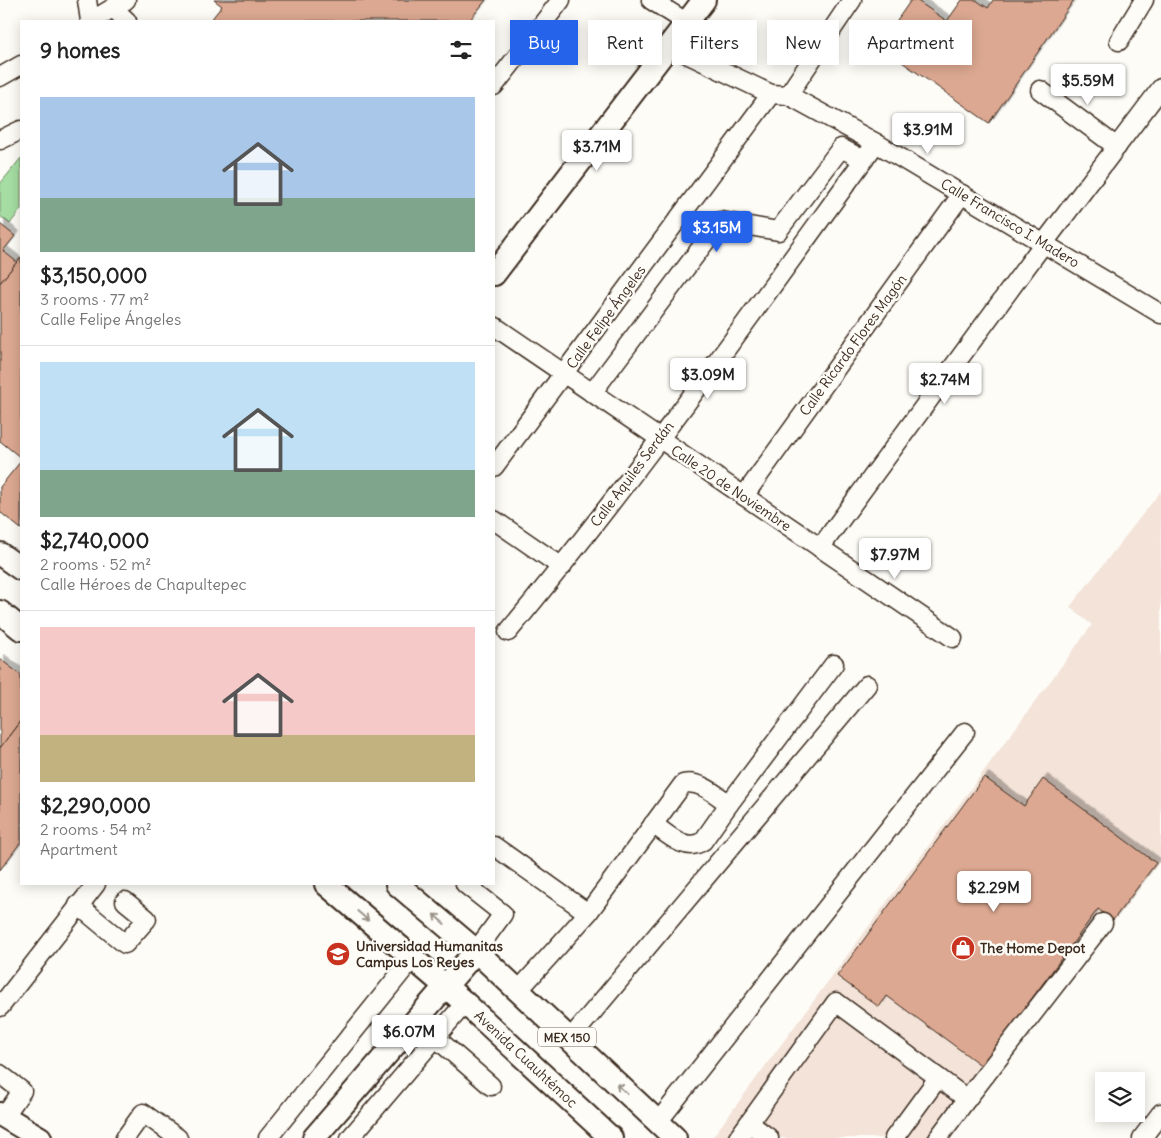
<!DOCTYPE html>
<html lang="en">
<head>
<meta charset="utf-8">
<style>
  body { margin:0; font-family:Delius,sans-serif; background:#f6f6f6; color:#222; height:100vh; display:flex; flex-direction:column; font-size:19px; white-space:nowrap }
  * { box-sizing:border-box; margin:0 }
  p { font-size:16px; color:#767676 }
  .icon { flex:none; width:28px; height:28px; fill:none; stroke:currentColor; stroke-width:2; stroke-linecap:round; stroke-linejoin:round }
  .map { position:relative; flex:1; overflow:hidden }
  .side { position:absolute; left:20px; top:20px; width:475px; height:865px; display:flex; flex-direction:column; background:#fff; border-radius:0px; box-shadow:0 2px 12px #0003 }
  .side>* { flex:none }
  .banner { position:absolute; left:510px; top:20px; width:475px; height:45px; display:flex; gap:10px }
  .buttons { position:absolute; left:1095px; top:1072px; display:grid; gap:10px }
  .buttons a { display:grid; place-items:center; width:50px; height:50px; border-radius:0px; background:#fff; box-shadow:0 2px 12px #0003; font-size:25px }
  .price { position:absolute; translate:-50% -42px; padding:0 11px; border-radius:5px; background:#fff; color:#222; font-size:16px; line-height:32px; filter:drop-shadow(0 1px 2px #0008) }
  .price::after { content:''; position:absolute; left:50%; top:30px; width:15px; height:11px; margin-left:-8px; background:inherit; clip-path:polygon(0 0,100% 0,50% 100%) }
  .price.selected { background:#2563eb; color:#fff }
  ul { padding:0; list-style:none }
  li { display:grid; align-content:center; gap:10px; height:265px; padding:0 20px }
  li+li { border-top:1px solid #e0e0e0 }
  li span { display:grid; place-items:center; height:155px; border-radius:0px; color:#555 }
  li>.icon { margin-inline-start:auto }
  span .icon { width:90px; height:90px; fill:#fffc; stroke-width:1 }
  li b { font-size:21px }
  h2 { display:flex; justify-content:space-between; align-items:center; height:60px; padding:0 20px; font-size:21px }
  .tag { padding:0 18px; border-radius:0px; background:#fff; box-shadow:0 2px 12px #0003; font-size:18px; line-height:45px }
  .tag.selected { background:#2563eb; color:#fff }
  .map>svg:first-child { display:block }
  .built { fill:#f3e3d8 }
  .green { fill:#a5dda2; stroke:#708460 }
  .building { fill:#dca891; stroke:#3b2a1e; filter:url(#shadow) }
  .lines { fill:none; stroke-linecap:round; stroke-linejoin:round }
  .minor-casing { stroke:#3b2a1e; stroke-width:21 }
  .major-casing { stroke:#3b2a1e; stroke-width:26 }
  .minor { stroke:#fdfcf7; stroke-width:18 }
  .major { stroke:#fdfcf7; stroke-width:22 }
  .oneway { stroke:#9c938a }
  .labels { text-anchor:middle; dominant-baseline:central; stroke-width:5; stroke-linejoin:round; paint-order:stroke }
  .shield { fill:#fdfcf7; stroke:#75695f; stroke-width:1 }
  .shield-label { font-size:12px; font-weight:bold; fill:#3b2a1e }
  .street-label { font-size:14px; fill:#3b2a1e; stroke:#fdfcf7 }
  .poi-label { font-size:14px; font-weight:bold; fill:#3b2a1e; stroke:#fdfcf7; text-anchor:start }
</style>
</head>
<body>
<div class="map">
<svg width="1161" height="1138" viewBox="0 0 1161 1138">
  <defs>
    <filter id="shadow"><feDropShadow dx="4.5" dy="-4.5" stdDeviation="0" flood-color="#0004"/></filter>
  </defs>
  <rect width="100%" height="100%" fill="#fdfcf7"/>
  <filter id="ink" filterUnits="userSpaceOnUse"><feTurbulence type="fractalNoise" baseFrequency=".02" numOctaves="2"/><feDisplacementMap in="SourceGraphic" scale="10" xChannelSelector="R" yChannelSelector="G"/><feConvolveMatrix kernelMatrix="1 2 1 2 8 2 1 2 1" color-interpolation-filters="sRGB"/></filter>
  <g filter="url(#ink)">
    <path class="built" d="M 1161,491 L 1161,860 L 948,1138 L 712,1138 L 1092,625 L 1070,607 Z"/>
    <path class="green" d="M 21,158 L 21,209 L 10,224 L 0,216 L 0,184 Z"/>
    <g class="building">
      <path d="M 214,0 L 486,0 L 469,21 L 210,21 L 222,6 Z"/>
      <path d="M 911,0 L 916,0 L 947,21 L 962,0 L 976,0 L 988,8 L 993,0 L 1074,0 L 989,123 L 879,46 Z"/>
      <path d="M 0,224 L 15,236 L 3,251 L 17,262 L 0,283 Z"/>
      <path d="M 21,257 L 21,458 L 0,441 L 0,283 Z"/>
      <path d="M 21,461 L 21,529 L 0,512 L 0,487 Z"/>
      <path d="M 0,659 L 21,675 L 21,720 L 0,748 Z"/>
      <path d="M 21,720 L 21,842 L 0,870 L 0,748 Z"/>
      <path d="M 984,777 L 1024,806 L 1043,779 L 1156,863 L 1113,920 L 1098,909 L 982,1066 L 887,996 L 879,1007 L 837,976 Z"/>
    </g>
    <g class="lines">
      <g class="minor-casing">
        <g id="minor">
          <path d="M 87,0 L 90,21"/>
          <path d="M 651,0 L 686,22"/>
          <path d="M 113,8 L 127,21"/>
          <path d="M 91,21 L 126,0"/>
          <path d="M 1119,41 L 1144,0"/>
          <path d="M 670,46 L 771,94 L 788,95 L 876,143 L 1161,314"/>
          <path d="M 0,77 L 21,65"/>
          <path d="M 494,86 L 561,0"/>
          <path d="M 1040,90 L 1117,147"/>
          <path d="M 788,95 L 852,0"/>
          <path d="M 0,140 L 21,130"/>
          <path d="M 494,326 L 953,638"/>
          <path d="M 592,393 L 721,221 L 778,231 L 841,148 L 864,160"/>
          <path d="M 494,467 L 771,94"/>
          <path d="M 744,496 L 962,194"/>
          <path d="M 494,520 L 562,567"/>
          <path d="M 820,548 L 1044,243 L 1161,88"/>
          <path d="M 508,632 C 638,475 756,308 876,143"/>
          <path d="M 653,824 C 667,834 686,853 703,841 L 729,804"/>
          <path d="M 494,846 L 588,913 L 518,991"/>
          <path d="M 465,884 L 503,914 L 476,951"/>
          <path d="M 78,905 L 125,944 L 147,919 L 125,901"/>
          <path d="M 588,913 L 683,784 C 700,780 715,794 729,804 L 834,664"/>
          <path d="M 0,1007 L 96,884"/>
          <path d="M 436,1038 L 491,1086"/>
          <path d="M 570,1039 L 867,685"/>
          <path d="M 0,1074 L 22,1091 L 4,1117"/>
          <path d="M 967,1099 L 1103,923"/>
          <path d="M 658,1122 L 965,732"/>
          <path d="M 749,1123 L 769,1138"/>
          <path d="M 125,1138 L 143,1113 L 178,1138"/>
          <path d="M 268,1138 L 412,959"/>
          <path d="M 350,1138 L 465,1003"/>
          <path d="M 738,1138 L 836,1002 L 967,1099 L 938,1138"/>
          <path d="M 894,1138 L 938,1078"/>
          <path d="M 1142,1138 L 1161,1113"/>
        </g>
      </g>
      <g class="major-casing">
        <g id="major">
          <path d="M 494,274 L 704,0"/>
          <path d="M 0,554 L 21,569"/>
          <path d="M 0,612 L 21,629"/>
          <path d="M 326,884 L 465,1003 L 611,1138"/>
          <path d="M 397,884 L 476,951 L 675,1138"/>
          <path d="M 0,1114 L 40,1138"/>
          <path d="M 314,1138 L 476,951"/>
        </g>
      </g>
      <use href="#minor" class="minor"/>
      <use href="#major" class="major"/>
    </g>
    <defs><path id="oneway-shaft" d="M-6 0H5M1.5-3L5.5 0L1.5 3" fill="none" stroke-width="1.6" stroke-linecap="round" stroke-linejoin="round" transform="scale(1.25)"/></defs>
    <g class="oneway">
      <use href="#oneway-shaft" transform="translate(363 916) rotate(41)"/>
      <use href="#oneway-shaft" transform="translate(439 919) rotate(-139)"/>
      <use href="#oneway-shaft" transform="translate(622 1089) rotate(-137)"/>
    </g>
  </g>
  <defs>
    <g id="shop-disc" transform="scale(1.25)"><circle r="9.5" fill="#c8321e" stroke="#fdfcf7"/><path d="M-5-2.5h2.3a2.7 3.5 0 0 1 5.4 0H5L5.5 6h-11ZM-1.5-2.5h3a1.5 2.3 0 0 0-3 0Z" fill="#fff"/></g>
    <g id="university-disc" transform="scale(1.25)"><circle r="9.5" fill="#c8321e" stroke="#fdfcf7"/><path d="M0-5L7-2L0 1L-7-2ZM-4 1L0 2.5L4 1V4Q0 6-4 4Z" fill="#fff"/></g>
  </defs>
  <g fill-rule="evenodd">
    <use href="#shop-disc" x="963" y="948"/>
    <use href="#university-disc" x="338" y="954"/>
  </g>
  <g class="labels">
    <rect class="shield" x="538" y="1027.5" width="58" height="19" rx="4"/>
    <g class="shield-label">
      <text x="567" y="1037">MEX 150</text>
    </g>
    <g class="street-label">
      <text transform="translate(1010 223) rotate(31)">Calle Francisco I. Madero</text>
      <text transform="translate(606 317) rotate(-54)">Calle Felipe Ángeles</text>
      <text transform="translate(853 345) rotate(-54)">Calle Ricardo Flores Magón</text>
      <text transform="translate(632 474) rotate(-53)">Calle Aquiles Serdán</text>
      <text transform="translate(731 488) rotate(34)">Calle 20 de Noviembre</text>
      <text transform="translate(526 1059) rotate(43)">Avenida Cuauhtémoc</text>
    </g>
    <g class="poi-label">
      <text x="356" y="946">Universidad Humanitas<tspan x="356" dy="16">Campus Los Reyes</tspan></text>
      <text x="980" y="948">The Home Depot</text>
    </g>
  </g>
</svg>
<div class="buttons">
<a><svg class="icon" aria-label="layers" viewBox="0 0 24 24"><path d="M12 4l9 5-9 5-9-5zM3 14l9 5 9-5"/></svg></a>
</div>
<b class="price" style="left:1088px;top:106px">$5.59M</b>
<b class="price" style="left:928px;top:155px">$3.91M</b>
<b class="price" style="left:597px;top:172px">$3.71M</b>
<b class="price selected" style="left:717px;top:253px">$3.15M</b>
<b class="price" style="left:708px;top:400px">$3.09M</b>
<b class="price" style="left:945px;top:405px">$2.74M</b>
<b class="price" style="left:895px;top:580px">$7.97M</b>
<b class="price" style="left:994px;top:913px">$2.29M</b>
<b class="price" style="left:409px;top:1057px">$6.07M</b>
<div class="banner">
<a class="tag selected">Buy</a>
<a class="tag">Rent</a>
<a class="tag">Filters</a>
<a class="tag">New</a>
<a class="tag">Apartment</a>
</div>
<section class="side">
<h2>9 homes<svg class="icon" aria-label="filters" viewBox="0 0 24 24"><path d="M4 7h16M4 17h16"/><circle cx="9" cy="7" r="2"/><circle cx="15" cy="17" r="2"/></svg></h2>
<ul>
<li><span style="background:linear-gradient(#a9c7e8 65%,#7fa58c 0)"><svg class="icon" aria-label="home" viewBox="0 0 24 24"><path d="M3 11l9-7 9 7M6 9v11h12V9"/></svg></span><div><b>$3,150,000</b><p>3 rooms · 77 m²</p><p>Calle Felipe Ángeles</p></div></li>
<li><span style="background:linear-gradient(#bfe0f5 70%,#7fa58c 0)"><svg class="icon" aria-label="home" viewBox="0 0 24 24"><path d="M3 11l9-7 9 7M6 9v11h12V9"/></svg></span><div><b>$2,740,000</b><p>2 rooms · 52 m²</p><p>Calle Héroes de Chapultepec</p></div></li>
<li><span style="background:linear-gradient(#f6c9c9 70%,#c2b280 0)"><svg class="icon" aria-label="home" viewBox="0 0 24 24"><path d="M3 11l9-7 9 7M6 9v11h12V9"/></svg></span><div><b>$2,290,000</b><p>2 rooms · 54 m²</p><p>Apartment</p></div></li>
</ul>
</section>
</div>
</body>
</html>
